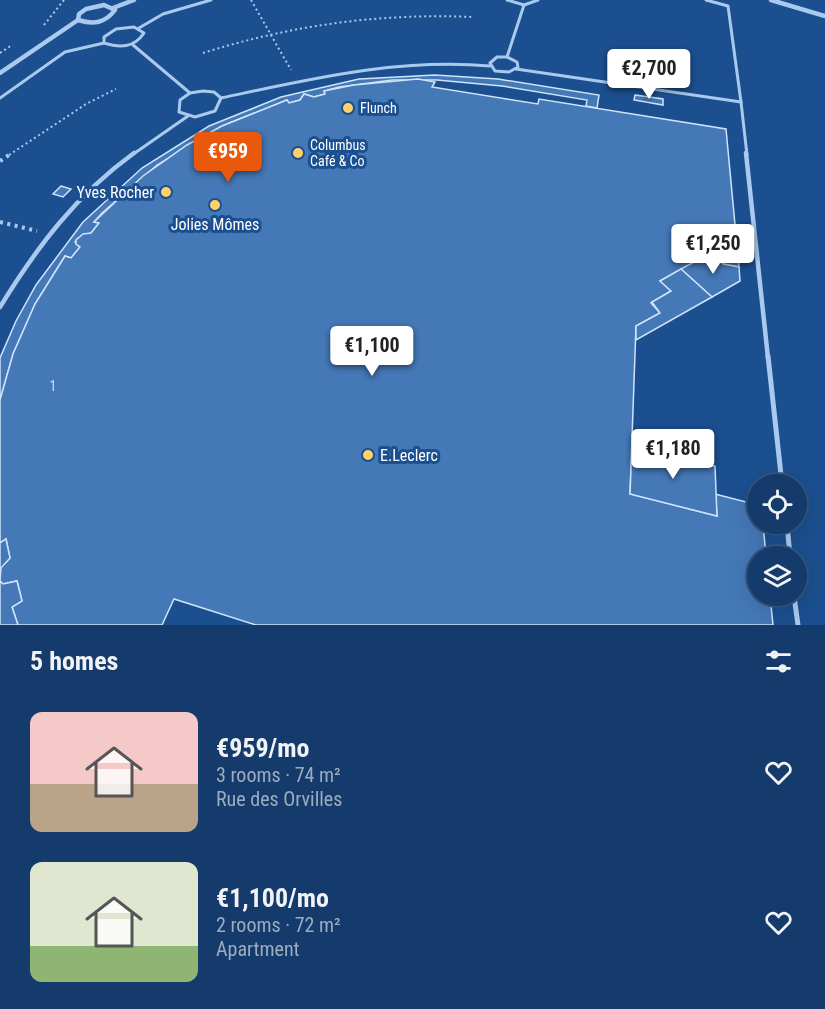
<!DOCTYPE html>
<html lang="en">
<head>
<meta charset="utf-8">
<style>
  body { margin:0; font-family:"Roboto Condensed",sans-serif; background:#1d4271; color:#f1f3f6; height:100vh; display:flex; flex-direction:column; font-size:22px; white-space:nowrap }
  * { box-sizing:border-box; margin:0 }
  p { font-size:20px; color:#9dadc1 }
  .icon { flex:none; width:33px; height:33px; fill:none; stroke:currentColor; stroke-width:2; stroke-linecap:round; stroke-linejoin:round }
  .map { position:relative; height:625px; overflow:hidden }
  .panel { display:flex; flex-direction:column; background:#143b6b; flex:1 }
  .panel>* { flex:none }
  .tools { position:absolute; left:747px; top:474px; display:grid; gap:12px }
  .tools a { display:grid; place-items:center; width:60px; height:60px; border-radius:50%; background:#143b6b; box-shadow:0 6px 24px #0002,0 0 0 2px #33557e; font-size:30px }
  .price { position:absolute; translate:-50% -51px; padding:0 14px; border-radius:6px; background:#fff; color:#222; font-size:20px; line-height:39px; filter:drop-shadow(0 2px 3px #0008) }
  .price::after { content:''; position:absolute; left:50%; top:36px; width:18px; height:14px; margin-left:-9px; background:inherit; clip-path:polygon(0 0,100% 0,50% 100%) }
  .price.selected { background:#ea580c; color:#fff }
  ul { padding:0; list-style:none }
  li { display:flex; align-items:center; gap:18px; height:150px; padding:0 30px }
  li span { display:grid; place-items:center; flex:none; width:168px; height:120px; border-radius:12px; color:#555 }
  li>.icon { margin-inline-start:auto }
  span .icon { width:72px; height:72px; fill:#fffc; stroke-width:1 }
  li b { font-size:26px }
  h2 { display:flex; justify-content:space-between; align-items:center; height:72px; padding:0 30px; font-size:26px }
  .map>svg:first-child { display:block }
  .building { fill:#4478b7; stroke:#cfe3fa; stroke-width:1.5 }
  .lines { fill:none; stroke-linecap:round; stroke-linejoin:round }
  .path-far1 { stroke:#a9c9ee; stroke-width:2; stroke-dasharray:2 3; stroke-linecap:butt }
  .path { stroke:#a9c9ee; stroke-width:4; stroke-dasharray:3 4.5; stroke-linecap:butt }
  .lane-far2 { stroke:#a9c9ee; stroke-width:3 }
  .lane-far1 { stroke:#a9c9ee; stroke-width:4.5 }
  .lane { stroke:#a9c9ee; stroke-width:5 }
  .street { stroke:#a9c9ee; stroke-width:4.5 }
  .poi-dot { fill:#ffd166; stroke:#1b4f8f; stroke-width:2 }
  .labels { text-anchor:middle; dominant-baseline:central; stroke-width:6; stroke-linejoin:round; paint-order:stroke }
  .far-poi-label { font-size:14px; fill:#fff; stroke:#1b4f8f; text-anchor:start }
  .number-label { font-size:14px; fill:#d0dded }
  .poi-label { font-size:16px; fill:#fff; stroke:#1b4f8f; text-anchor:end }
</style>
</head>
<body>
<div class="map">
<svg width="825" height="625" viewBox="0 0 825 625">
  <rect width="100%" height="100%" fill="#1b4f8f"/>
  <g class="building">
    <path d="M 435,75 L 498,79 L 599,95 L 597,108 L 586,106 L 587,100 L 502,86 L 437,80 L 392,80 L 339,87 L 324,91 L 325,94 L 314,97 L 304,94 L 300,100 L 289,103 L 287,100 L 222,126 L 157,165 L 102,213 L 94,222 L 99,223 L 91,233 L 78,238 L 75,242 L 80,247 L 71,258 L 65,256 L 35,304 L 13,354 L 0,400 L 0,358 L 16,321 L 36,285 L 83,222 L 142,168 L 209,126 L 281,97 L 359,79 Z"/>
    <path d="M 418,79 L 435,82 L 432,87 L 538,104 L 539,99 L 726,129 L 739,267 L 723,264 L 711,253 L 660,281 L 671,291 L 651,303 L 660,313 L 636,326 L 630,494 L 717,516 L 715,494 L 758,505 L 758,524 L 763,524 L 766,556 L 758,556 L 758,596 L 770,596 L 773,625 L 256,625 L 174,599 L 162,625 L 18,625 L 12,607 L 22,601 L 17,581 L 3,584 L 0,581 L 1,567 L 10,558 L 6,539 L 0,543 L 0,400 L 13,354 L 35,304 L 65,256 L 71,258 L 80,247 L 76,244 L 76,240 L 83,234 L 91,233 L 99,223 L 94,222 L 143,176 L 187,145 L 222,126 L 287,100 L 289,103 L 300,100 L 304,94 L 314,97 L 325,94 L 324,91 L 354,85 Z"/>
    <path d="M 635,95 L 663,99 L 663,105 L 634,100 Z"/>
    <path d="M 61,186 L 71,189 L 63,197 L 53,194 Z"/>
    <path d="M 711,253 L 723,264 L 739,267 L 740,281 L 712,297 L 681,269 Z"/>
    <path d="M 681,269 L 712,297 L 636,340 L 636,326 L 660,313 L 652,302 L 671,291 L 660,281 Z"/>
    <path d="M 632,445 L 715,466 L 717,516 L 630,494 Z"/>
    <path d="M 6,539 L 10,558 L 0,569 L 0,543 Z"/>
    <path d="M 0,581 L 3,584 L 17,581 L 22,601 L 12,607 L 18,625 L 0,625 Z"/>
  </g>
  <g class="lines">
    <g class="path-far1">
      <path d="M 251,0 L 291,70"/>
      <path d="M 44,25 L 64,0"/>
      <path d="M 0,53 L 12,45"/>
      <path d="M 203,53 C 292,25 380,13 473,17"/>
      <path d="M 9,155 L 86,104 L 116,89"/>
    </g>
    <g class="path">
      <path d="M 0,161 L 12,153"/>
      <path d="M 0,222 L 37,231"/>
    </g>
    <g class="lane-far2">
      <path d="M 507,0 L 524,5 L 538,0"/>
      <path d="M 134,27 L 144,33 C 134,48 120,48 104,43 L 104,37 L 116,29 Z"/>
      <path d="M 139,28 L 163,14 L 211,0"/>
      <path d="M 133,45 L 190,93"/>
      <path d="M 497,57 L 507,57 L 517,62 L 518,67 L 509,72 L 495,71 L 490,63 Z"/>
      <path d="M 507,57 L 524,5"/>
      <path d="M 516,69 L 741,102 L 728,6 L 706,0"/>
      <path d="M 203,91 L 214,92 L 221,98 L 215,111 L 195,117 L 179,112 L 180,100 L 190,93 Z"/>
      <path d="M 0,98 L 65,52 L 104,43"/>
      <path d="M 221,98 C 311,79 397,58 490,66"/>
      <path d="M 741,102 L 747,155"/>
      <path d="M 132,155 L 188,116"/>
    </g>
    <g class="lane-far1">
      <path d="M 746,153 L 768,358"/>
      <path d="M 0,307 C 37,247 76,195 134,153"/>
    </g>
    <g class="lane">
      <path d="M 768,356 L 782,484"/>
      <path d="M 787,524 L 790,556"/>
      <path d="M 794,596 L 798,625"/>
    </g>
    <g class="street">
      <path d="M 771,0 L 825,16"/>
      <path d="M 104,5 L 115,10 C 105,23 94,25 78,20 L 79,14 L 86,9 Z"/>
      <path d="M 113,8 L 134,0"/>
      <path d="M 0,73 L 78,20"/>
    </g>
  </g>
  <g class="poi-dot">
    <circle cx="348" cy="108" r="6"/>
    <circle cx="298" cy="153" r="6"/>
    <circle cx="166" cy="192" r="6"/>
    <circle cx="215" cy="205" r="6"/>
    <circle cx="368" cy="455" r="6"/>
  </g>
  <g class="labels">
    <g class="far-poi-label">
      <text x="360" y="108">Flunch</text>
      <text x="310" y="145">Columbus<tspan x="310" dy="16">Café &amp; Co</tspan></text>
    </g>
    <g class="number-label">
      <text x="53" y="386">1</text>
    </g>
    <g class="poi-label">
      <text x="154" y="192">Yves Rocher</text>
      <text x="215" y="224" text-anchor="middle">Jolies Mômes</text>
      <text x="380" y="455" text-anchor="start">E.Leclerc</text>
    </g>
  </g>
</svg>
<div class="tools">
<a><svg class="icon" aria-label="locate" viewBox="0 0 24 24"><circle cx="12" cy="12" r="6"/><path d="M12 2v4M12 18v4M2 12h4M18 12h4"/></svg></a>
<a><svg class="icon" aria-label="layers" viewBox="0 0 24 24"><path d="M12 4l9 5-9 5-9-5zM3 14l9 5 9-5"/></svg></a>
</div>
<b class="price" style="left:649px;top:100px">€2,700</b>
<b class="price selected" style="left:228px;top:183px">€959</b>
<b class="price" style="left:713px;top:275px">€1,250</b>
<b class="price" style="left:372px;top:377px">€1,100</b>
<b class="price" style="left:673px;top:480px">€1,180</b>
</div>
<section class="panel">
<h2>5 homes<svg class="icon" aria-label="filters" viewBox="0 0 24 24"><path d="M4 7h16M4 17h16"/><circle cx="9" cy="7" r="2"/><circle cx="15" cy="17" r="2"/></svg></h2>
<ul>
<li><span style="background:linear-gradient(#f6c9c9 60%,#b9a48a 0)"><svg class="icon" aria-label="home" viewBox="0 0 24 24"><path d="M3 11l9-7 9 7M6 9v11h12V9"/></svg></span><div><b>€959/mo</b><p>3 rooms · 74 m²</p><p>Rue des Orvilles</p></div><svg class="icon" aria-label="heart" viewBox="0 0 24 24"><path d="M12 20l-8-8c-3-5 5-10 8-4 3-6 11-1 8 4z"/></svg></li>
<li><span style="background:linear-gradient(#dfe7d0 70%,#8fb573 0)"><svg class="icon" aria-label="home" viewBox="0 0 24 24"><path d="M3 11l9-7 9 7M6 9v11h12V9"/></svg></span><div><b>€1,100/mo</b><p>2 rooms · 72 m²</p><p>Apartment</p></div><svg class="icon" aria-label="heart" viewBox="0 0 24 24"><path d="M12 20l-8-8c-3-5 5-10 8-4 3-6 11-1 8 4z"/></svg></li>
</ul>
</section>
</body>
</html>
